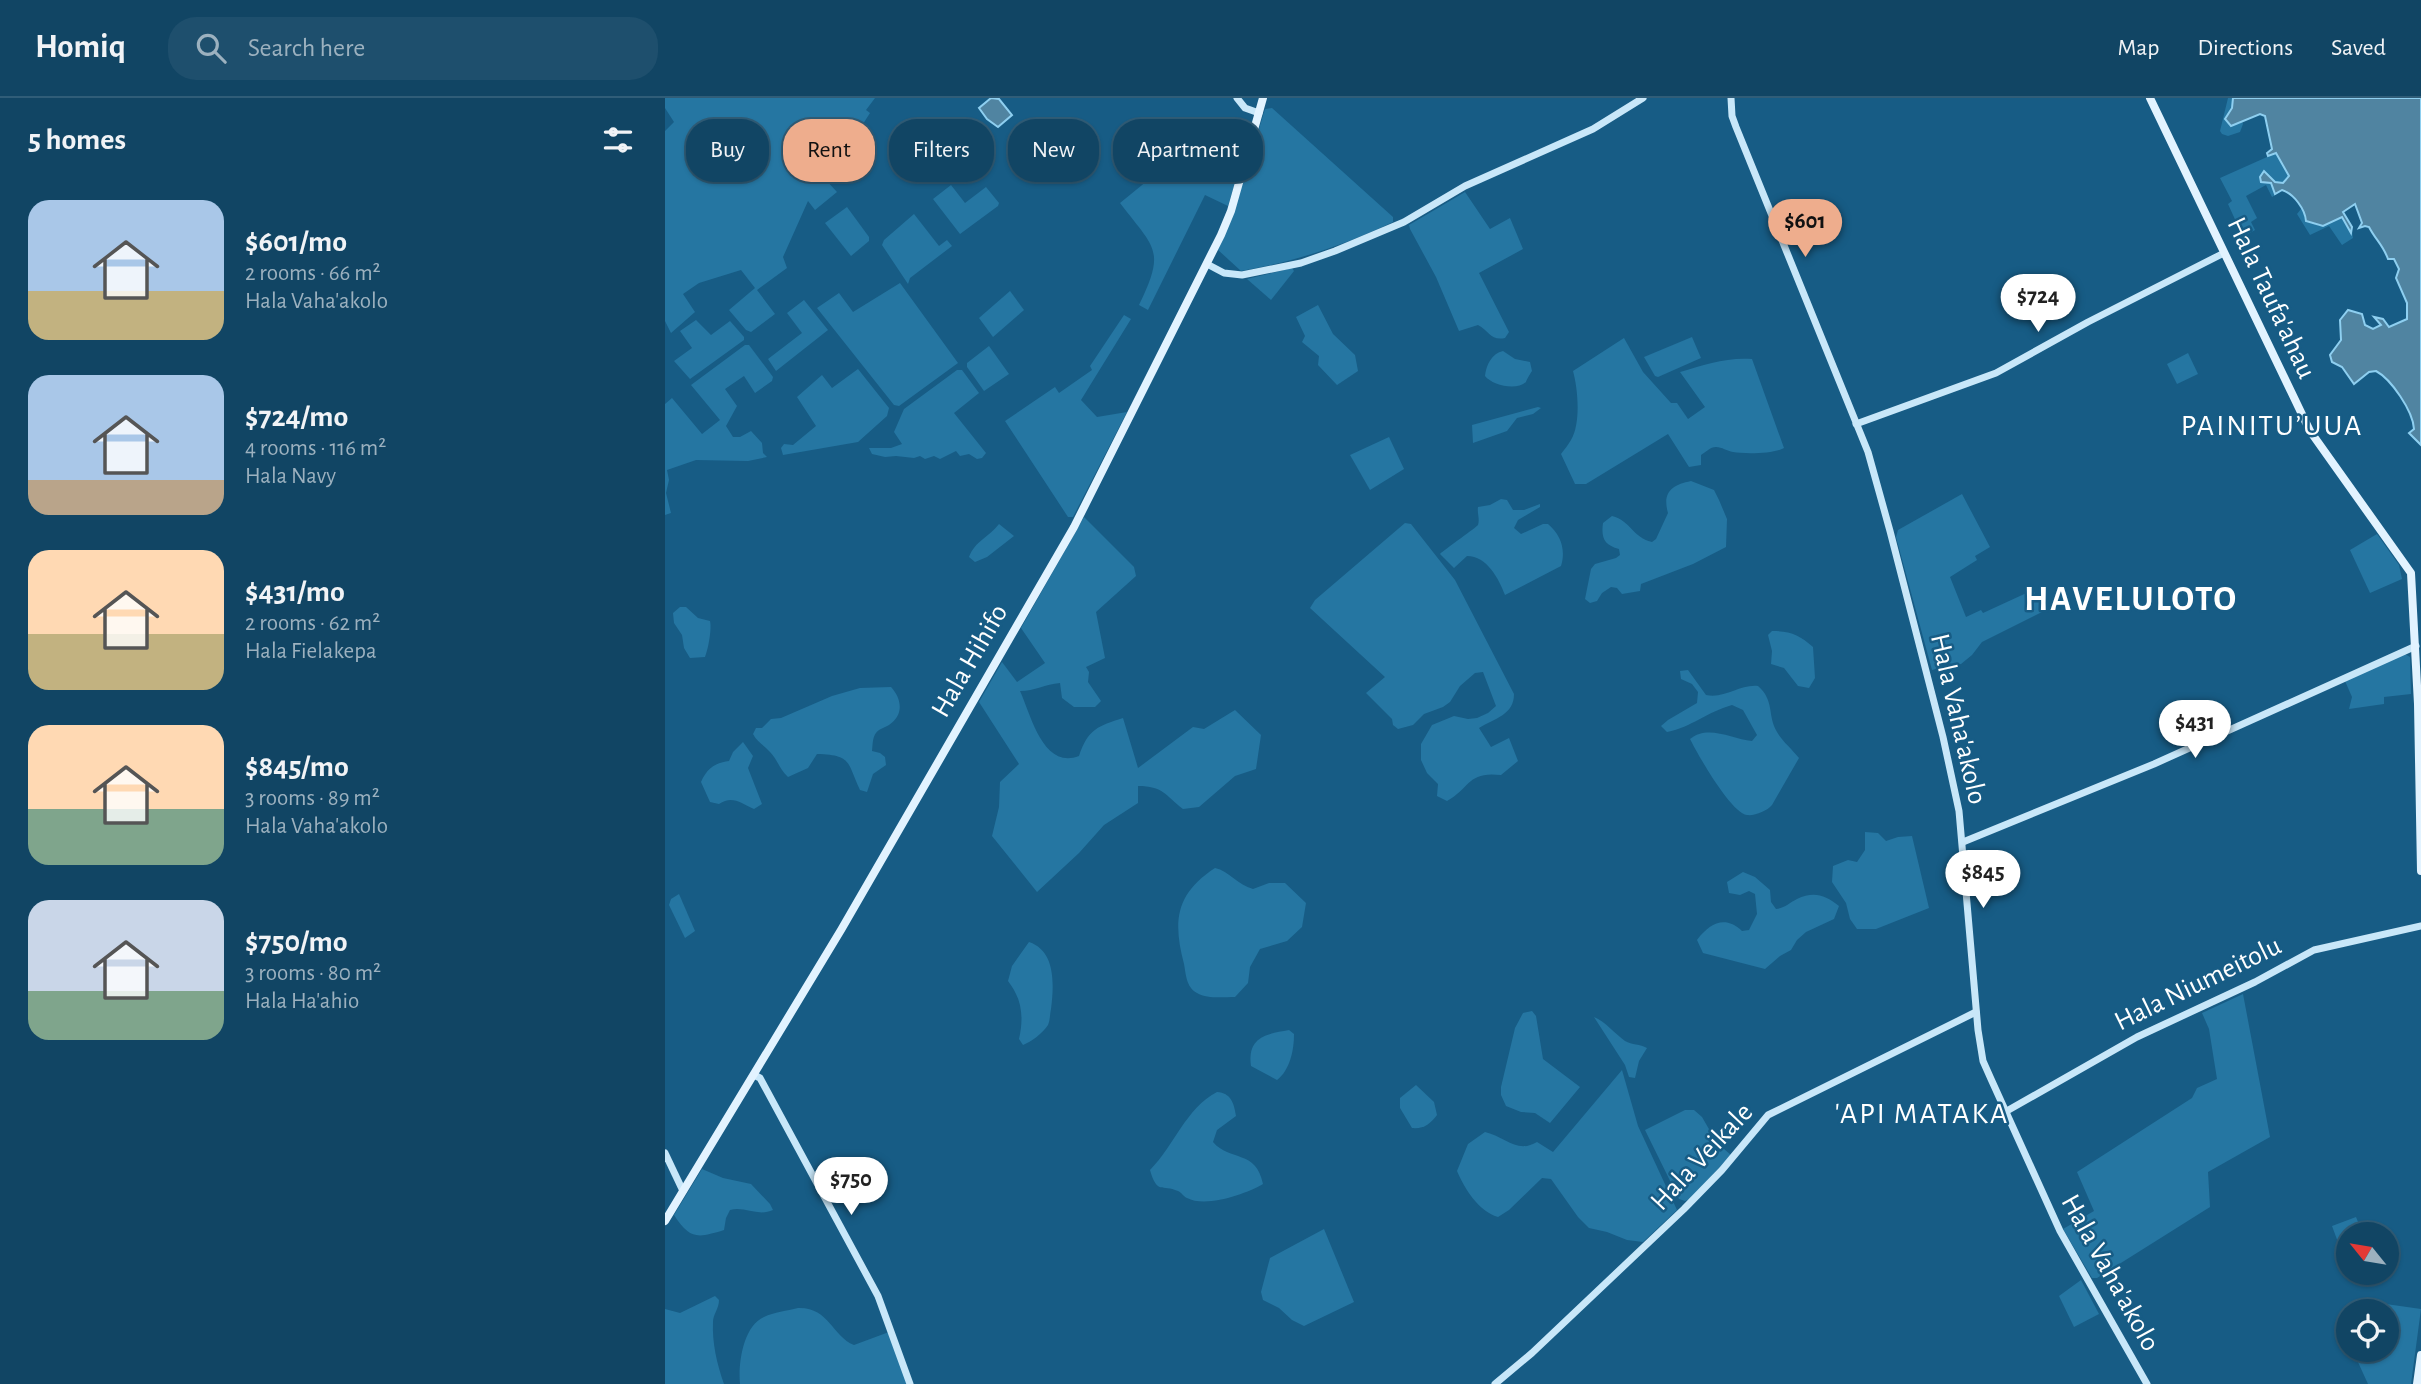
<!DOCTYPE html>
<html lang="en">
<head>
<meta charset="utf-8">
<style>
  body { margin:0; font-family:"Alegreya Sans",sans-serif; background:#1e4f6d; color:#f1f3f6; height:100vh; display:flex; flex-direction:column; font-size:26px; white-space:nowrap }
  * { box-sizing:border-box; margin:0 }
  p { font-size:23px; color:#9cb1bf }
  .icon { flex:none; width:38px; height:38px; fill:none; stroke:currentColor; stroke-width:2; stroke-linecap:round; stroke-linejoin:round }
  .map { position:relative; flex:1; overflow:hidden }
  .details { display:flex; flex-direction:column; background:#114564; width:665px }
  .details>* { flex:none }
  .guide { position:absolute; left:21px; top:21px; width:665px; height:63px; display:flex; gap:14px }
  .needle { width:46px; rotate:300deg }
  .controls { position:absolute; left:1671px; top:1124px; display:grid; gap:14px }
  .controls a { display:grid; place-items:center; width:63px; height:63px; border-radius:50%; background:#114564; box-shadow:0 2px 5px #0004,0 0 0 2px #305d78; font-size:35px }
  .price { position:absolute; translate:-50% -60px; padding:0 16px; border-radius:24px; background:#fff; color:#222; font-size:23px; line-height:46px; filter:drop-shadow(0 2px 4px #0008) }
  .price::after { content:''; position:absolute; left:50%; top:42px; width:21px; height:16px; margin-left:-10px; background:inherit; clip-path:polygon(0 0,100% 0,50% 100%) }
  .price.selected { background:#eead8d; color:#111 }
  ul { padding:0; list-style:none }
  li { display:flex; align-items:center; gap:21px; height:175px; padding:0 28px }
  li span { display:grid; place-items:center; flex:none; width:196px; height:140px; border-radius:21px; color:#555 }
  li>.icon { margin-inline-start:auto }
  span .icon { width:84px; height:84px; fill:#fffc; stroke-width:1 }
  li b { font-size:30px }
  h2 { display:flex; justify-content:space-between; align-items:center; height:84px; padding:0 28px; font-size:30px }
  .tag { padding:0 24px; border-radius:28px; background:#114564; box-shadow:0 2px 5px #0004,0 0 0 2px #305d78; font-size:24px; line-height:63px }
  .tag.selected { background:#eead8d; color:#111 }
  header { display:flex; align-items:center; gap:42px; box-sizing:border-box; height:98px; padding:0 35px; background:#114564; border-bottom:2px solid #305d78 }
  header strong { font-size:33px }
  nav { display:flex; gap:38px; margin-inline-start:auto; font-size:24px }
  .search { width:490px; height:63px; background:#1e4f6d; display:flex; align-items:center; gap:18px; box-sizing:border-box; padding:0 24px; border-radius:28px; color:#9cb1bf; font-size:26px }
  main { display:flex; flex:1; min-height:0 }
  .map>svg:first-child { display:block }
  .green { fill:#2576a2 }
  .water { fill:#5084a1; stroke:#8ecff0; stroke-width:2 }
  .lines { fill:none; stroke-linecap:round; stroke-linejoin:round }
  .secondary { stroke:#c8e7f9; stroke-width:7 }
  .primary { stroke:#e2f3ff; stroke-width:8 }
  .labels { text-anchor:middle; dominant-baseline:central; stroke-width:5; stroke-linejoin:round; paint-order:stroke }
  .street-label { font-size:28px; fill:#fff; stroke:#175c85 }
  .neighbourhood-label { font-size:30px; letter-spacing:2px; fill:#fff; stroke:#175c85 }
  .district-label { font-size:35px; font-weight:bold; letter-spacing:2px; fill:#fff; stroke:#175c85 }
</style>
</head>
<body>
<header>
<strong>Homiq</strong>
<div class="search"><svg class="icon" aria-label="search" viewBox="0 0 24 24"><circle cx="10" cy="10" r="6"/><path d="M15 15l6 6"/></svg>Search here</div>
<nav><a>Map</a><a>Directions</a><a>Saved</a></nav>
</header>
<main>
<section class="details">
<h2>5 homes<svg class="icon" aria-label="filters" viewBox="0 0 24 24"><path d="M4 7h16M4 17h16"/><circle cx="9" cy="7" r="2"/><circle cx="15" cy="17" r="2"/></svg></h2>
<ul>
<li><span style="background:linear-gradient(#a9c7e8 65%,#c2b280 0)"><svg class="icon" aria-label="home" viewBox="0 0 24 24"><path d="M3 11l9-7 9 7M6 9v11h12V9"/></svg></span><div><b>$601/mo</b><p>2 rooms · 66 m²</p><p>Hala Vaha'akolo</p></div></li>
<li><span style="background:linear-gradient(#a9c7e8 75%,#b9a48a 0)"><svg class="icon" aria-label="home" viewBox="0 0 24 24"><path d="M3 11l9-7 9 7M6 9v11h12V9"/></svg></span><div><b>$724/mo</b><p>4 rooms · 116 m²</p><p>Hala Navy</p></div></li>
<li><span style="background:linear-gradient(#ffd9b3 60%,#c2b280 0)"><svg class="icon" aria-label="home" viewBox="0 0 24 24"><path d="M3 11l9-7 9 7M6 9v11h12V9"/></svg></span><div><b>$431/mo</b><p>2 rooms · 62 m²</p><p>Hala Fielakepa</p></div></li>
<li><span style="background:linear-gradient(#ffd9b3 60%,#7fa58c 0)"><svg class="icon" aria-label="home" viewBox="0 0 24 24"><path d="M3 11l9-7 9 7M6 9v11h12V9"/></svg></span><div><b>$845/mo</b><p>3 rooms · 89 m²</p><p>Hala Vaha'akolo</p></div></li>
<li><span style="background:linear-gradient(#c9d6e8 65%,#7fa58c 0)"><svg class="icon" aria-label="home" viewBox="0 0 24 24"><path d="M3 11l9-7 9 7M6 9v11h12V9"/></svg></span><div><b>$750/mo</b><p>3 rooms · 80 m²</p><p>Hala Ha'ahio</p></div></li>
</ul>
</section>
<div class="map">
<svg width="1756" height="1286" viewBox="0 0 1756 1286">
  <rect width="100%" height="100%" fill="#175c85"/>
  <g class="green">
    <path d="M 0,0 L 210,0 L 201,12 L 205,15 L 196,29 L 212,48 L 193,63 L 177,51 L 160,81 L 172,94 L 150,112 L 143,103 L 118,159 L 122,170 L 92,192 L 110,216 L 86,234 L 81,232 L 64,212 L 90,190 L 76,172 L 34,185 L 18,196 L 30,214 L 6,235 L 0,223 L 0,33 L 9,24 L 0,10 Z"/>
    <path d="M 1563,0 L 1568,0 L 1568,6 L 1560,21 L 1574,26 L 1577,23 L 1578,26 L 1575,34 L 1563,38 L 1557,36 L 1555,33 Z"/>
    <path d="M 607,10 L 728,119 L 728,124 C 680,147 629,164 576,173 L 552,151 L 569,113 L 600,11 Z"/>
    <path d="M 547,30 L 578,50 L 572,78 L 563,108 L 540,97 L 483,212 L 474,207 C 501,151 490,151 455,105 Z"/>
    <path d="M 1611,55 L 1624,78 L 1619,85 L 1634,94 C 1637,109 1639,123 1655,128 L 1677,119 L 1687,133 L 1688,140 L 1677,147 L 1664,128 L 1645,137 L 1632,116 L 1636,111 L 1628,98 L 1619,92 L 1607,99 L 1601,87 L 1581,98 L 1592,120 L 1586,124 L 1590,132 L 1578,139 L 1563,106 L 1567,103 L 1555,80 Z"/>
    <path d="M 286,87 L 300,105 L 321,89 L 334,105 L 333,108 L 295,136 L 268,101 Z"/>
    <path d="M 800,94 L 825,131 L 845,120 L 858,151 L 814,175 L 844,234 L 840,240 C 826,243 824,233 813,227 L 794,233 L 771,179 L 745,131 L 744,127 Z"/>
    <path d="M 182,109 L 204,139 L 204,143 L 186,158 L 160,125 Z"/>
    <path d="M 249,116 L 274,148 L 282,142 L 287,148 L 245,180 L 243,186 L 217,147 L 219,142 Z"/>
    <path d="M 627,170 L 629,173 L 606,202 L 582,181 Z"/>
    <path d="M 235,185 L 293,265 L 234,308 L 229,307 L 152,210 L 174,195 L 188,214 Z"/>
    <path d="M 345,193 L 359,212 L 328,239 L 314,220 Z"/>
    <path d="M 139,202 L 163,232 L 111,273 L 103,261 L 137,235 L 122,215 Z"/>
    <path d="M 653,207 L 668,236 L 690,257 L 693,273 L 672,287 L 653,267 L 654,258 L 637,244 L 640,238 L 631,219 Z"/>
    <path d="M 459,217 L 466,221 L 416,302 L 432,319 L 462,314 L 408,419 L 403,419 L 340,323 L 390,289 L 394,295 L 427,272 L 425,268 Z"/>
    <path d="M 31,222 L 46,237 L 65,223 L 79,239 L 79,242 L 25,281 L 9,263 L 27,250 L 15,233 Z"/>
    <path d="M 1027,239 L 1036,260 L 993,279 L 990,278 L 979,259 Z"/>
    <path d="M 959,240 L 978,274 L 1006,305 L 1012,305 L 1023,321 L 1040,309 L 1015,274 C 1039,267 1062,259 1087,261 L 1119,350 C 1109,356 1079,356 1068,354 C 1062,353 1057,349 1051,349 C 1045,349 1041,354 1036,357 L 1036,367 L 1024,369 L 1003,336 L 921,386 L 910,386 L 896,356 C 899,352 903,347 906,342 C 916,325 913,291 908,273 Z"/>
    <path d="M 80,247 L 84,247 L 108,279 L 107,283 L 90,295 L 79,278 L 60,291 L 72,308 L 61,328 L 68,339 L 75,339 L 86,333 L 97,345 L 98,355 L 102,359 L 83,363 L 31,362 L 2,372 L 4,382 L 1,395 L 6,415 L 0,417 L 0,306 L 7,300 L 37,336 L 55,322 L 26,287 Z"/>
    <path d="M 324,248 L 344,276 L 319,293 L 302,269 L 302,265 Z"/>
    <path d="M 838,253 L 850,261 L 865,264 L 867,273 C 866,274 861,283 861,284 C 851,293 827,287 820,278 C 821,267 827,255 838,253 Z"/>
    <path d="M 1523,255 L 1533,276 L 1512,286 L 1502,266 Z"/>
    <path d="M 193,271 L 224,310 L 222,318 L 193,344 L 118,357 L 116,350 L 119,346 L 128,347 L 151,328 L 132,299 L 157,277 L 167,290 Z"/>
    <path d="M 292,272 L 297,272 L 314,295 L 289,315 L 321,355 L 317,360 L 312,361 L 304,356 L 295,358 L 291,353 L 275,361 L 269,358 L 260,361 L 255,358 L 249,360 L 231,358 L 220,359 L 207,356 L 204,350 L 226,350 L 237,346 L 229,334 L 239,311 Z"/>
    <path d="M 873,309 L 876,310 L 868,316 L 852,320 L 842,333 L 808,345 L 807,327 Z"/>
    <path d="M 724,339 L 739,371 L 705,392 L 685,357 Z"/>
    <path d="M 1026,383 L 1049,392 L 1054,402 L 1062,421 L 1061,449 L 1028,466 L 976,486 L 975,493 L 957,496 L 952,490 L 946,489 L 937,495 L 932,503 L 925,505 L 920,501 L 926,471 L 930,466 L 951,460 L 955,457 L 954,451 C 939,447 936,440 938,425 L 947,418 C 966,423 967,439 987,444 L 991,441 L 1003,415 C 997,394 1007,387 1026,383 Z"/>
    <path d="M 1297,396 L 1325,449 L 1310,458 L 1312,462 L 1285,479 L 1301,519 L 1316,512 L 1318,515 L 1368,492 L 1379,513 L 1317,544 L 1307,557 L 1296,566 L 1290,567 L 1280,564 L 1274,570 L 1267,572 L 1231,439 L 1233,432 Z"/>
    <path d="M 836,401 L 842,402 L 848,412 L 859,412 L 875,406 L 875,409 L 853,422 L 849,430 L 856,436 L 878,426 L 883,426 C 896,437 901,452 896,468 L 840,497 C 834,481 822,458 802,458 L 789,470 L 775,456 C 780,451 812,429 813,427 C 815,421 812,415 813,409 L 825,407 Z"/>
    <path d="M 419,419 L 469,469 L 471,478 L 431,514 L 440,560 L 421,569 L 424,574 L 423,584 L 436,603 L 430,609 L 409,609 L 397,600 L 395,585 C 380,586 370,593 355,593 C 366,617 378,672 414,658 C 423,631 433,628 458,620 L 473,670 L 528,629 L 539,631 L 570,612 L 596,637 L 591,671 L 570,678 L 534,709 L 518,711 C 500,697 498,688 473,688 L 473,705 L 439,727 L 414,755 L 372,794 L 327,738 L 334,709 L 335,684 L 354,666 L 314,604 L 337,564 L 352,584 L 380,565 L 356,530 Z"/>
    <path d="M 740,425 L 746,426 L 790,482 L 849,596 C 849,617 830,620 814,630 L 826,649 L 844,640 L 853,663 L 836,677 C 803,673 806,689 782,703 L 772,698 L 773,686 L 762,675 L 756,662 L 756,646 L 767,627 L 789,618 L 803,621 L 812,620 L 823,615 L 831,608 L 818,574 L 810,575 L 795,588 L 785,604 L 778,609 L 759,616 L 748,627 L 733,631 L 728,627 L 727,621 L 701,595 L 720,579 L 645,510 L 650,502 Z"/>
    <path d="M 334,426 L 349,438 L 322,459 L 310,464 L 304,459 C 310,443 324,439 334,426 Z"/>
    <path d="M 1712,436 L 1734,467 L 1737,481 L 1705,495 L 1685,452 Z"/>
    <path d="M 15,509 L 21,509 L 33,520 L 45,523 C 47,531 43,552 40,559 L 25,560 L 19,550 L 17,537 L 9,525 L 8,515 Z"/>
    <path d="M 1107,533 C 1125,533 1135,537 1148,549 L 1150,580 L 1144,590 L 1133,588 L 1119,570 L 1106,566 L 1107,553 L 1103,537 Z"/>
    <path d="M 1740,556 L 1745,559 L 1746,596 L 1719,599 L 1719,606 L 1684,611 L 1687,599 L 1680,583 Z"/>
    <path d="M 1023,572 L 1041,597 C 1060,601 1075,586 1093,588 C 1110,603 1102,617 1112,634 C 1117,643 1127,651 1134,660 L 1107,707 C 1102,713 1090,718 1082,717 C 1066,715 1033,657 1025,641 C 1043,626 1067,641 1087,643 L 1092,637 L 1078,612 L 1067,607 C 1042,614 1027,629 1002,634 L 996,628 L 1003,622 L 1032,605 L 1033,594 L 1027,586 L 1016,581 L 1015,573 Z"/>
    <path d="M 226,589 C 237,601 239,617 224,627 C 221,629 217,630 214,632 C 207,637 208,645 207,653 L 215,655 L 220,659 L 221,667 L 208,676 L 202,694 L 195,692 C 182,665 188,657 152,656 L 143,670 L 123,679 C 114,671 113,662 105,654 C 99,647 92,644 88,636 L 91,630 L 97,630 L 106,621 L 116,620 L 167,598 L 195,590 Z"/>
    <path d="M 78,644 L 88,658 L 83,670 L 97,706 L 89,711 C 76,705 67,697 54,706 L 45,704 L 36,684 C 42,670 50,665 64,663 L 68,654 Z"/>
    <path d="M 1200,734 L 1213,735 L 1221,743 L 1233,739 L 1247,738 L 1264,810 L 1211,831 L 1192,831 L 1185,821 L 1181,805 L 1167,784 L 1168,768 L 1183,762 L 1192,764 L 1200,752 Z"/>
    <path d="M 550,770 C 564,773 573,787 588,791 L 604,785 L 620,785 L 641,805 L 637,829 L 622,843 L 595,851 L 585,869 L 583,885 L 570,899 C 558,899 542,901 532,895 C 521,889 521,876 519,866 C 508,824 510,796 550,770 Z"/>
    <path d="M 1078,774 L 1090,779 L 1105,792 L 1106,804 L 1111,811 C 1120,810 1124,805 1132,801 C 1149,793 1160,797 1174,808 L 1169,821 L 1141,834 L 1132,842 L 1126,852 L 1115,858 L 1100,871 L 1038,855 L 1032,842 C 1045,825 1060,817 1077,833 L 1084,832 L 1092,816 L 1090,796 L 1084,793 L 1075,797 L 1064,795 L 1062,784 Z"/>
    <path d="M 14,796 L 30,833 L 20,840 L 4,807 L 6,801 Z"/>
    <path d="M 364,844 C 391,853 389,887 386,911 C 385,915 385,923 383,927 C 378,935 366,944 358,947 L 354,941 C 359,919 357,901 343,883 L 347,868 Z"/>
    <path d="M 1578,896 L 1605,1039 L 1543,1074 L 1545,1109 L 1432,1180 L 1427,1180 L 1398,1131 L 1429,1113 L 1412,1074 L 1527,1000 L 1532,990 L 1552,981 L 1544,931 L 1537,915 Z"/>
    <path d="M 867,913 L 871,918 L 878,961 L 915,989 L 885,1025 L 870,1015 L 856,1014 L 841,1008 L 836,997 L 836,989 L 850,930 L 858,915 Z"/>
    <path d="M 929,919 C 940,923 950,936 960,943 C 967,947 975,946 982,950 L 974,963 L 970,980 L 964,979 L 960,967 Z"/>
    <path d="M 624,932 L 629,936 C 629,952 625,972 612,982 L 586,968 C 582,940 600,936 624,932 Z"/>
    <path d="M 957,972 L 973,1028 L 1012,1112 L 978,1144 L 962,1142 L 942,1134 L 924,1130 L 913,1119 L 886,1081 L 877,1080 L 844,1112 L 833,1119 C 813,1113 800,1091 792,1073 L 803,1046 L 820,1034 C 841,1039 852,1056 872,1044 L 888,1054 Z"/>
    <path d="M 751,987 L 769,1004 L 772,1017 C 765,1026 759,1031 747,1030 L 735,1010 L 735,1000 Z"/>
    <path d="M 552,994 C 566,995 569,1005 571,1018 L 552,1032 L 548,1044 C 565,1064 591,1051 598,1086 C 581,1096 541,1110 522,1100 C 519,1099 517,1095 513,1093 C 497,1086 492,1097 485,1072 C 509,1048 521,1010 552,994 Z"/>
    <path d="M 1020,1012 L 1029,1012 L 1037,1019 L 1052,1045 L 1066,1057 L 1025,1101 L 1020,1103 L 1014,1101 L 980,1032 Z"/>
    <path d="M 37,1071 L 58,1080 L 86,1086 L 105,1106 L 108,1112 C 93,1119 80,1108 65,1112 L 61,1120 L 59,1132 C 33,1140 25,1142 9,1117 Z"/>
    <path d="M 1691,1119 L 1698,1136 L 1684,1136 L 1683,1171 L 1667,1128 Z"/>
    <path d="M 659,1131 L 689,1204 L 639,1228 L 627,1222 L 614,1210 L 598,1202 L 596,1194 L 605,1160 Z"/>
    <path d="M 1416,1182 L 1434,1216 L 1409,1229 L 1394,1198 Z"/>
    <path d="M 50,1198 L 54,1202 C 54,1211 48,1216 48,1224 C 47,1245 52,1266 59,1286 L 0,1286 L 0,1211 L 15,1215 Z"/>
    <path d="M 1707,1204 L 1756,1211 L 1746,1286 L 1703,1286 L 1687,1251 L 1722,1251 L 1722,1213 L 1690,1213 Z"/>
    <path d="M 133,1210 C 164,1209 167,1238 189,1247 L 224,1234 L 242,1286 L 75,1286 C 73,1266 78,1228 99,1219 C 109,1214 122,1213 133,1210 Z"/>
  </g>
  <g class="water">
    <path d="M 326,0 L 334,1 L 347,17 L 333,29 L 322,21 L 314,10 Z"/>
    <path d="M 1568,0 L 1756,0 L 1756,347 L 1744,335 L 1749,331 C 1748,313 1726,281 1711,273 L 1704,274 L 1689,286 L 1677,269 L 1667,264 L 1665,257 L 1676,242 L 1675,222 L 1683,212 L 1697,216 L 1700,227 L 1708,231 L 1716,227 L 1709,219 L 1718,221 L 1724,229 L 1742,221 L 1742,205 L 1731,180 L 1734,171 L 1729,161 L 1723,161 C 1718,147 1710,141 1704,129 L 1700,128 L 1694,130 L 1697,125 L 1690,106 L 1678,114 L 1687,129 L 1686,135 L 1677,119 L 1658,128 L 1641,123 C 1640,111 1629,96 1617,92 L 1610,96 L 1606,85 L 1596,84 L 1595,79 L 1599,73 L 1610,84 L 1618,85 L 1624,78 L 1611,55 L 1603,58 L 1602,55 L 1607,51 L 1600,18 L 1595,16 L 1566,28 L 1560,21 L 1567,10 Z"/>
  </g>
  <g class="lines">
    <g class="secondary">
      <path d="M 572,0 L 580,10 L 594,15"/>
      <path d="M 1066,0 L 1067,18 L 1071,29 L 1203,354 L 1225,433 L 1278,639 L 1294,713 L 1313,932 L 1318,963 L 1326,981 L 1395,1133 L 1482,1286"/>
      <path d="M 542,166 L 559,175 L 577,177 L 636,165 L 670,153 L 739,124 L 800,88 L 928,31 L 978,0"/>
      <path d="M 1191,326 L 1331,275 L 1423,224 L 1559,155"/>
      <path d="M 1298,744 L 1489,666 L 1751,548"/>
      <path d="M 89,977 L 95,980 L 213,1198 L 245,1286"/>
      <path d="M 1340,1014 L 1472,939 L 1590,884 L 1649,852 L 1756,828"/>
      <path d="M 0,1055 L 18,1093"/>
      <path d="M 830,1286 L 867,1255 L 1019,1111 L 1057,1072 L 1103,1017 L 1311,914"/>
    </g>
    <g class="primary">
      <path d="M 1485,0 L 1645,333 L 1746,475 L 1753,606 L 1756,773"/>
      <path d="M 0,1123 L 176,832 L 409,429 L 556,137 L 566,113 L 598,0"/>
      <path d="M 1752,1286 L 1756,1257"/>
    </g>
  </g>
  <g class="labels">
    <g class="street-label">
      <text transform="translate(1606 200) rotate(65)">Hala Taufa'ahau</text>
      <text transform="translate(305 563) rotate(-60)">Hala Hihifo</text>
      <text transform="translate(1293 621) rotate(77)">Hala Vaha'akolo</text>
      <text transform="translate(1533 886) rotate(-26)">Hala Niumeitolu</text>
      <text transform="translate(1037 1059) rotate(-47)">Hala Veikale</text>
      <text transform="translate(1445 1175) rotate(61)">Hala Vaha'akolo</text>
    </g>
    <g class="neighbourhood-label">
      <text x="1607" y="328">PAINITU’UUA</text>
      <text x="1257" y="1016">'API MATAKA</text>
    </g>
    <g class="district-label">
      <text x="1466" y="501">HAVELULOTO</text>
    </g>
  </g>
</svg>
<div class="controls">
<a><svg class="needle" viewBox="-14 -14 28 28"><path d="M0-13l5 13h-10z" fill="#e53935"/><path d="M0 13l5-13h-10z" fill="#9cb1bf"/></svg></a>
<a><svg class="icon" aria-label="locate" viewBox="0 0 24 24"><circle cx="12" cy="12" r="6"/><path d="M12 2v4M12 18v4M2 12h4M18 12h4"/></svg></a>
</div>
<b class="price selected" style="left:1140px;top:161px">$601</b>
<b class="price" style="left:1373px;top:236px">$724</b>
<b class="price" style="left:1530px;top:662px">$431</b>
<b class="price" style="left:1318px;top:812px">$845</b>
<b class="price" style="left:186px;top:1119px">$750</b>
<div class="guide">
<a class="tag">Buy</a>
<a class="tag selected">Rent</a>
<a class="tag">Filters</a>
<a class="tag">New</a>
<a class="tag">Apartment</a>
</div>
</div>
</main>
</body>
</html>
